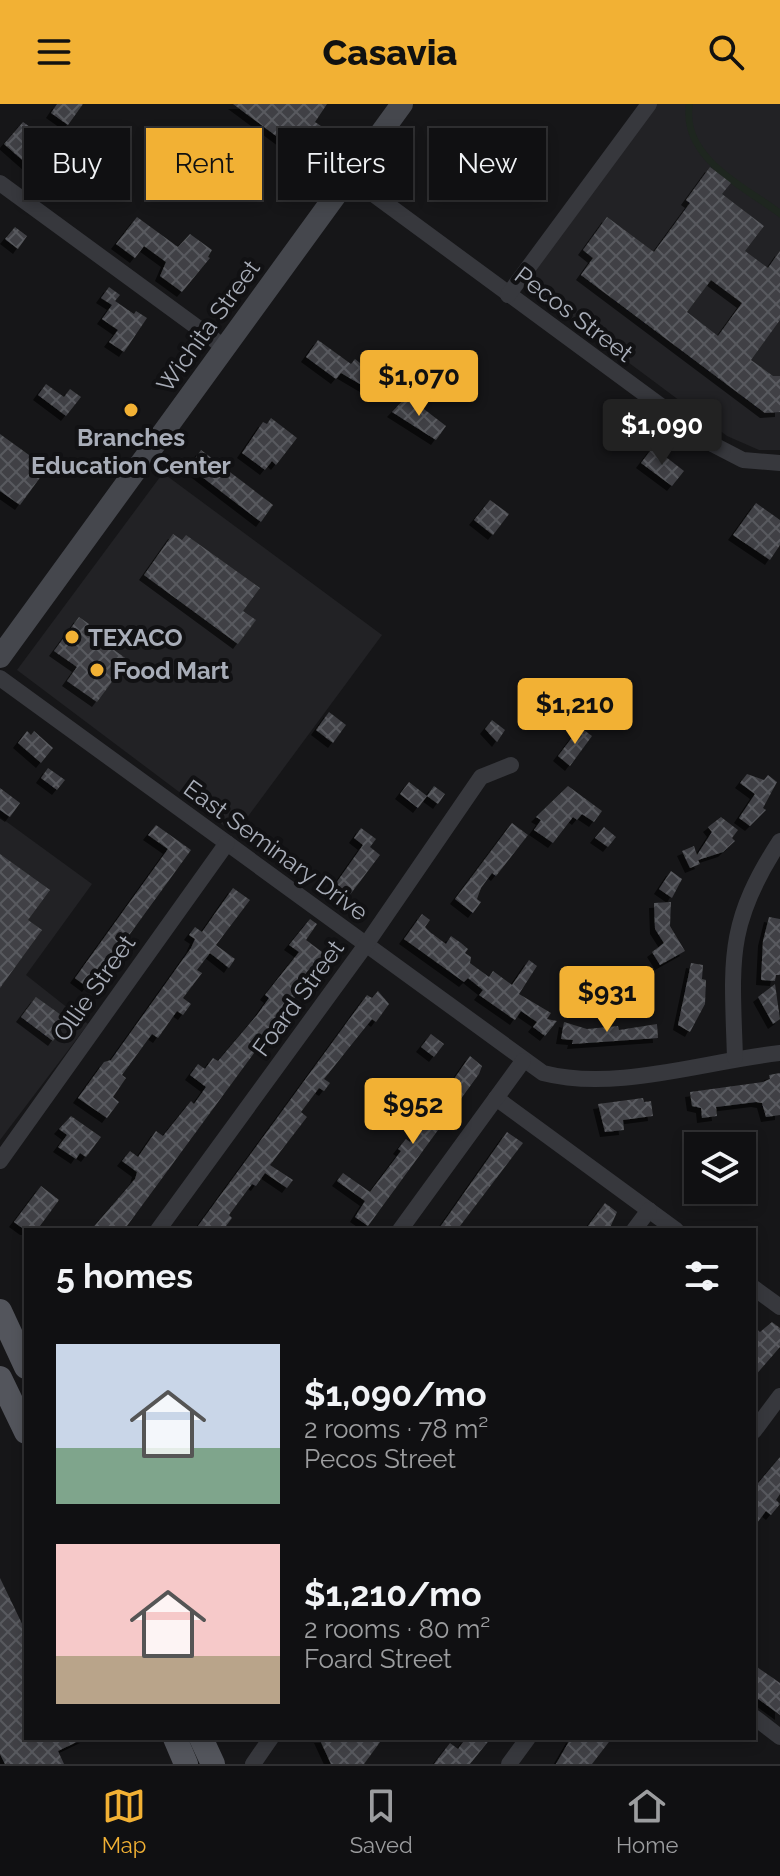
<!DOCTYPE html>
<html lang="en">
<head>
<meta charset="utf-8">
<style>
  body { margin:0; font-family:Raleway,sans-serif; background:#1e1e20; color:#f1f3f6; height:100vh; display:flex; flex-direction:column; font-size:30px; white-space:nowrap }
  * { box-sizing:border-box; margin:0 }
  p { font-size:26px; color:#9c9d9f }
  .icon { flex:none; width:44px; height:44px; fill:none; stroke:currentColor; stroke-width:2; stroke-linecap:round; stroke-linejoin:round }
  .map { position:relative; flex:1; overflow:hidden }
  .panel { position:absolute; left:24px; top:1124px; width:732px; height:512px; display:flex; flex-direction:column; background:#101012; border-radius:0px; box-shadow:0 4px 12px #0003,0 0 0 2px #303032 }
  .panel>* { flex:none }
  .banner { position:absolute; left:24px; top:24px; width:732px; height:72px; display:flex; gap:16px }
  .controls { position:absolute; left:684px; top:1028px; display:grid; gap:16px }
  .controls a { display:grid; place-items:center; width:72px; height:72px; border-radius:0px; background:#101012; box-shadow:0 4px 12px #0003,0 0 0 2px #303032; font-size:40px }
  .price { position:absolute; translate:-50% -68px; padding:0 18px; border-radius:8px; background:#f2b134; color:#111; font-size:26px; line-height:52px; filter:drop-shadow(0 2px 4px #0008) }
  .price::after { content:''; position:absolute; left:50%; top:48px; width:24px; height:18px; margin-left:-12px; background:inherit; clip-path:polygon(0 0,100% 0,50% 100%) }
  .price.current { background:#222; color:#fff }
  ul { padding:0; list-style:none }
  li { display:flex; align-items:center; gap:24px; height:200px; padding:0 32px }
  li span { display:grid; place-items:center; flex:none; width:224px; height:160px; border-radius:0px; color:#555 }
  li>.icon { margin-inline-start:auto }
  span .icon { width:96px; height:96px; fill:#fffc; stroke-width:1 }
  li b { font-size:34px }
  h2 { display:flex; justify-content:space-between; align-items:center; height:96px; padding:0 32px; font-size:34px }
  .pill { padding:0 28px; border-radius:0px; background:#101012; box-shadow:0 4px 12px #0003,0 0 0 2px #303032; font-size:28px; line-height:72px }
  .pill.current { background:#f2b134; color:#111 }
  header { display:flex; justify-content:space-between; align-items:center; height:104px; padding:0 32px; background:#f2b134; color:#111; font-size:36px; font-weight:800 }
  .dock { display:flex; justify-content:space-around; align-items:center; height:112px; border-top:2px solid #303032; background:#101012; font-size:22px; color:#9c9d9f }
  .dock a { display:grid; justify-items:center; gap:4px }
  .dock .current { color:#f2b134 }
  .map>svg:first-child { display:block }
  .built { fill:#222225 }
  .garden { fill:#1e261f }
  .building { fill:url(#building-cross-hatch); fill-rule:evenodd; filter:url(#shadow) }
  .lines { fill:none; stroke-linecap:round; stroke-linejoin:round }
  .street { stroke:#37383d; stroke-width:16 }
  .secondary { stroke:#45474d; stroke-width:22 }
  .primary { stroke:#53555c; stroke-width:24 }
  .poi-dot { fill:#f2b134; stroke:#111113; stroke-width:3 }
  .labels { text-anchor:middle; dominant-baseline:central; stroke-width:8; stroke-linejoin:round; paint-order:stroke }
  .street-label { font-size:24px; fill:#a8adb8; stroke:#111113 }
  .poi-label { font-size:24px; font-weight:bold; fill:#a8adb8; stroke:#111113; text-anchor:start }
</style>
</head>
<body>
<header><svg class="icon" aria-label="menu" viewBox="0 0 24 24"><path d="M4 6h16M4 12h16M4 18h16"/></svg>Casavia<svg class="icon" aria-label="search" viewBox="0 0 24 24"><circle cx="10" cy="10" r="6"/><path d="M15 15l6 6"/></svg></header>
<div class="map">
<svg width="780" height="1660" viewBox="0 0 780 1660">
  <defs>
    <pattern id="building-cross-hatch" width="8" height="8" patternUnits="userSpaceOnUse" patternTransform="scale(2)"><rect width="8" height="8" fill="#404145"/><path d="M0 0l8 8M0 8l8-8" fill="none" stroke="#595a5e"/></pattern>
    <filter id="shadow"><feDropShadow dx="-5" dy="5" stdDeviation="0" flood-color="#0009"/></filter>
  </defs>
  <rect width="100%" height="100%" fill="#161618"/>
  <g class="built">
    <path d="M 654,0 L 780,0 L 780,346 L 759,346 L 727,332 L 522,179 Z"/>
    <path d="M 163,369 L 382,531 L 235,730 L 17,566 Z"/>
    <path d="M 0,713 L 92,780 L 26,871 L 88,920 L 0,1036 Z"/>
  </g>
  <path class="garden" d="M 686,0 L 693,0 C 684,51 745,79 780,105 L 780,114 C 742,85 678,56 686,0 Z"/>
  <g class="building">
    <path d="M 57,0 L 83,0 L 68,21 L 51,9 Z"/>
    <path d="M 233,0 L 327,0 L 315,18 L 321,22 L 322,33 L 307,55 Z"/>
    <path d="M 23,18 L 47,35 L 42,42 L 50,51 L 84,76 L 74,89 L 37,69 L 4,40 Z"/>
    <path d="M 479,34 L 488,40 L 485,43 L 505,58 L 492,74 L 462,53 Z"/>
    <path d="M 710,63 L 731,79 L 722,90 L 764,122 L 745,147 L 768,164 L 780,147 L 780,216 L 751,256 L 773,272 L 780,272 L 780,308 L 765,309 L 581,171 L 593,154 L 583,146 L 607,113 L 654,148 L 690,99 L 686,96 ZM 711,176 L 742,199 L 718,232 L 687,208 Z"/>
    <path d="M 137,113 L 178,143 L 190,130 L 212,146 L 208,153 L 210,154 L 182,188 L 160,172 L 166,158 L 144,142 L 135,154 L 116,140 Z"/>
    <path d="M 15,123 L 27,132 L 18,145 L 5,135 Z"/>
    <path d="M 109,183 L 120,191 L 115,197 L 134,210 L 136,207 L 147,214 L 124,248 L 109,238 L 118,226 L 102,215 L 112,201 L 101,194 Z"/>
    <path d="M 318,236 L 351,260 L 355,255 L 379,274 L 370,286 L 341,269 L 336,275 L 306,253 Z"/>
    <path d="M 46,280 L 64,293 L 70,285 L 81,293 L 66,312 L 38,291 Z"/>
    <path d="M 407,292 L 446,322 L 436,336 L 392,308 Z"/>
    <path d="M 271,314 L 297,334 L 276,361 L 272,357 L 265,366 L 242,349 L 263,318 L 267,320 Z"/>
    <path d="M 0,330 L 47,364 L 20,401 L 0,387 Z"/>
    <path d="M 653,343 L 684,367 L 672,382 L 641,359 Z"/>
    <path d="M 201,346 L 273,401 L 261,418 L 189,363 Z"/>
    <path d="M 490,396 L 509,410 L 493,431 L 474,416 Z"/>
    <path d="M 756,399 L 780,416 L 780,441 L 770,456 L 733,431 Z"/>
    <path d="M 173,430 L 182,436 L 186,431 L 260,484 L 243,507 L 256,516 L 238,540 L 144,471 Z"/>
    <path d="M 79,513 L 89,520 L 85,525 L 128,556 L 97,598 L 67,577 L 77,563 L 54,547 Z"/>
    <path d="M 564,591 L 588,609 L 578,622 L 554,604 Z"/>
    <path d="M 329,608 L 346,621 L 333,639 L 316,626 Z"/>
    <path d="M 492,616 L 505,626 L 497,638 L 485,625 Z"/>
    <path d="M 580,623 L 592,632 L 570,662 L 558,652 Z"/>
    <path d="M 27,627 L 31,631 L 34,627 L 53,644 L 41,659 L 18,639 Z"/>
    <path d="M 48,664 L 65,676 L 57,686 L 41,674 Z"/>
    <path d="M 747,670 L 764,676 L 768,671 L 777,678 L 763,704 L 766,706 L 750,722 L 739,714 L 755,690 L 740,679 Z"/>
    <path d="M 409,678 L 427,692 L 434,682 L 445,690 L 438,700 L 427,692 L 418,704 L 400,690 Z"/>
    <path d="M 568,682 L 602,707 L 594,718 L 582,710 L 577,716 L 573,713 L 553,739 L 534,726 L 541,716 L 536,713 Z"/>
    <path d="M 0,684 L 20,699 L 10,713 L 0,706 Z"/>
    <path d="M 721,713 L 738,726 L 732,734 L 735,737 L 723,748 L 698,756 L 700,760 L 690,764 L 682,747 L 694,742 L 697,751 L 712,728 L 708,723 Z"/>
    <path d="M 512,719 L 528,731 L 496,772 L 492,769 L 481,784 L 477,795 L 481,798 L 473,809 L 455,795 Z"/>
    <path d="M 156,721 L 191,746 L 98,874 L 96,872 L 87,883 L 75,874 L 168,745 L 148,731 Z"/>
    <path d="M 604,723 L 616,733 L 608,743 L 595,734 Z"/>
    <path d="M 361,724 L 376,735 L 370,743 L 380,751 L 343,800 L 329,789 L 363,741 L 354,734 Z"/>
    <path d="M 0,750 L 50,786 L 28,816 L 42,826 L 0,884 Z"/>
    <path d="M 671,767 L 682,775 L 672,794 L 659,785 Z"/>
    <path d="M 233,784 L 250,796 L 216,841 L 235,855 L 229,864 L 210,849 L 197,866 L 202,869 L 183,894 L 191,900 L 183,911 L 177,907 L 158,934 L 152,930 L 122,971 L 126,974 L 113,993 L 119,998 L 107,1014 L 78,994 L 104,958 L 111,956 L 191,844 L 195,835 L 189,831 L 195,823 L 202,828 Z"/>
    <path d="M 671,798 L 670,822 L 685,847 L 660,861 L 652,848 L 664,839 L 655,825 L 654,799 Z"/>
    <path d="M 422,810 L 430,816 L 425,823 L 430,828 L 446,840 L 451,832 L 461,839 L 468,845 L 465,849 L 471,853 L 470,859 L 489,873 L 493,867 L 512,881 L 529,856 L 537,862 L 519,890 L 551,909 L 547,915 L 557,917 L 545,932 L 533,923 L 537,918 L 521,907 L 515,916 L 479,891 L 483,886 L 468,874 L 464,878 L 404,835 Z"/>
    <path d="M 769,813 L 780,815 L 780,871 L 776,871 L 775,877 L 761,876 L 763,837 Z"/>
    <path d="M 310,815 L 317,820 L 306,836 L 326,851 L 124,1126 L 91,1126 L 135,1075 L 137,1068 L 122,1057 L 130,1047 L 138,1053 L 156,1027 L 163,1032 L 191,997 L 194,1000 L 206,983 L 190,971 L 198,960 L 205,965 L 213,954 L 218,957 L 257,911 L 269,894 L 265,891 L 299,848 L 289,841 Z"/>
    <path d="M 691,859 L 703,861 L 702,875 L 706,876 L 705,900 L 690,928 L 678,921 Z"/>
    <path d="M 775,880 L 780,915 L 773,920 L 758,893 Z"/>
    <path d="M 378,887 L 389,900 L 376,918 L 372,915 L 324,975 L 330,979 L 324,987 L 319,984 L 301,1008 L 307,1013 L 270,1061 L 293,1076 L 287,1084 L 265,1069 L 256,1082 L 252,1080 L 229,1111 L 232,1114 L 223,1126 L 195,1126 L 367,891 L 372,894 Z"/>
    <path d="M 36,893 L 68,916 L 53,937 L 21,913 Z"/>
    <path d="M 564,918 L 587,925 L 618,922 L 619,926 L 657,920 L 658,934 L 572,940 L 573,936 L 561,935 Z"/>
    <path d="M 431,930 L 444,940 L 434,953 L 421,943 Z"/>
    <path d="M 470,952 L 482,962 L 479,970 L 368,1122 L 355,1113 L 365,1097 L 337,1077 L 343,1069 L 370,1088 L 401,1047 L 398,1045 L 406,1035 L 410,1038 Z"/>
    <path d="M 780,969 L 780,1011 L 766,1013 L 762,999 L 756,998 L 716,1003 L 717,1012 L 702,1014 L 701,1004 L 692,1002 L 690,988 L 763,978 L 770,975 L 769,971 Z"/>
    <path d="M 643,994 L 644,998 L 651,997 L 653,1012 L 623,1016 L 624,1026 L 605,1028 L 598,1000 Z"/>
    <path d="M 71,1012 L 101,1033 L 86,1053 L 80,1049 L 76,1055 L 58,1043 L 67,1031 L 59,1025 Z"/>
    <path d="M 507,1028 L 523,1039 L 457,1126 L 438,1126 Z"/>
    <path d="M 41,1082 L 59,1096 L 37,1126 L 25,1126 L 14,1118 Z"/>
    <path d="M 605,1099 L 617,1108 L 609,1126 L 585,1126 Z"/>
    <path d="M 772,1218 L 780,1224 L 780,1243 L 754,1273 L 754,1223 L 760,1228 Z"/>
    <path d="M 780,1353 L 780,1390 L 776,1396 L 780,1400 L 771,1411 L 766,1407 L 754,1423 L 754,1384 Z"/>
    <path d="M 0,1474 L 26,1528 L 26,1634 L 85,1634 L 58,1647 L 64,1660 L 5,1660 L 0,1650 Z"/>
    <path d="M 754,1561 L 780,1579 L 780,1611 L 754,1592 Z"/>
    <path d="M 319,1634 L 383,1634 L 364,1660 L 331,1660 Z"/>
    <path d="M 466,1634 L 491,1634 L 470,1660 L 434,1660 L 450,1639 L 458,1645 Z"/>
    <path d="M 571,1634 L 612,1634 L 592,1660 L 556,1660 Z"/>
  </g>
  <g class="lines">
    <g class="street">
      <path d="M 350,73 L 714,341 L 743,356 L 780,359"/>
      <path d="M 0,79 L 224,243"/>
      <path d="M 508,191 L 649,0"/>
      <path d="M 0,574 L 543,969 C 616,988 705,957 780,949"/>
      <path d="M 735,954 C 732,858 725,821 780,737"/>
      <path d="M 496,994 L 676,1126"/>
      <path d="M 0,1057 L 227,739"/>
      <path d="M 158,1126 L 365,842 L 481,673 L 511,661"/>
      <path d="M 400,1126 L 523,957"/>
      <path d="M 634,1126 L 649,1106"/>
      <path d="M 754,1184 L 780,1203"/>
      <path d="M 754,1327 L 780,1292"/>
      <path d="M 754,1613 L 780,1633"/>
      <path d="M 253,1660 L 271,1634"/>
      <path d="M 509,1660 L 528,1634"/>
    </g>
    <path class="secondary" d="M 0,553 L 402,0"/>
    <g class="primary">
      <path d="M 0,1207 L 26,1263"/>
      <path d="M 0,1274 L 26,1328"/>
      <path d="M 175,1634 L 186,1660"/>
      <path d="M 201,1634 L 213,1660"/>
    </g>
  </g>
  <g class="poi-dot">
    <circle cx="131" cy="306" r="8"/>
    <circle cx="72" cy="533" r="8"/>
    <circle cx="97" cy="566" r="8"/>
  </g>
  <g class="labels">
    <g class="street-label">
      <text transform="translate(574 210) rotate(37)">Pecos Street</text>
      <text transform="translate(208 222) rotate(-54)">Wichita Street</text>
      <text transform="translate(276 746) rotate(36)">East Seminary Drive</text>
      <text transform="translate(94 884) rotate(-55)">Ollie Street</text>
      <text transform="translate(298 894) rotate(-54)">Foard Street</text>
    </g>
    <g class="poi-label">
      <text x="131" y="333" text-anchor="middle">Branches<tspan x="131" dy="28">Education Center</tspan></text>
      <text x="88" y="533">TEXACO</text>
      <text x="113" y="566">Food Mart</text>
    </g>
  </g>
</svg>
<div class="controls">
<a><svg class="icon" aria-label="layers" viewBox="0 0 24 24"><path d="M12 4l9 5-9 5-9-5zM3 14l9 5 9-5"/></svg></a>
</div>
<b class="price" style="left:419px;top:314px">$1,070</b>
<b class="price current" style="left:662px;top:363px">$1,090</b>
<b class="price" style="left:575px;top:642px">$1,210</b>
<b class="price" style="left:607px;top:930px">$931</b>
<b class="price" style="left:413px;top:1042px">$952</b>
<div class="banner">
<a class="pill">Buy</a>
<a class="pill current">Rent</a>
<a class="pill">Filters</a>
<a class="pill">New</a>
</div>
<section class="panel">
<h2>5 homes<svg class="icon" aria-label="filters" viewBox="0 0 24 24"><path d="M4 7h16M4 17h16"/><circle cx="9" cy="7" r="2"/><circle cx="15" cy="17" r="2"/></svg></h2>
<ul>
<li><span style="background:linear-gradient(#c9d6e8 65%,#7fa58c 0)"><svg class="icon" aria-label="home" viewBox="0 0 24 24"><path d="M3 11l9-7 9 7M6 9v11h12V9"/></svg></span><div><b>$1,090/mo</b><p>2 rooms · 78 m²</p><p>Pecos Street</p></div></li>
<li><span style="background:linear-gradient(#f6c9c9 70%,#b9a48a 0)"><svg class="icon" aria-label="home" viewBox="0 0 24 24"><path d="M3 11l9-7 9 7M6 9v11h12V9"/></svg></span><div><b>$1,210/mo</b><p>2 rooms · 80 m²</p><p>Foard Street</p></div></li>
</ul>
</section>
</div>
<nav class="dock">
<a class="current"><svg class="icon" aria-label="map" viewBox="0 0 24 24"><path d="M3 6l6-2 6 2 6-2v14l-6 2-6-2-6 2zM9 4v14M15 6v14"/></svg>Map</a>
<a><svg class="icon" aria-label="saved" viewBox="0 0 24 24"><path d="M7 4h10v16l-5-4-5 4z"/></svg>Saved</a>
<a><svg class="icon" aria-label="home" viewBox="0 0 24 24"><path d="M3 11l9-7 9 7M6 9v11h12V9"/></svg>Home</a>
</nav>
</body>
</html>
